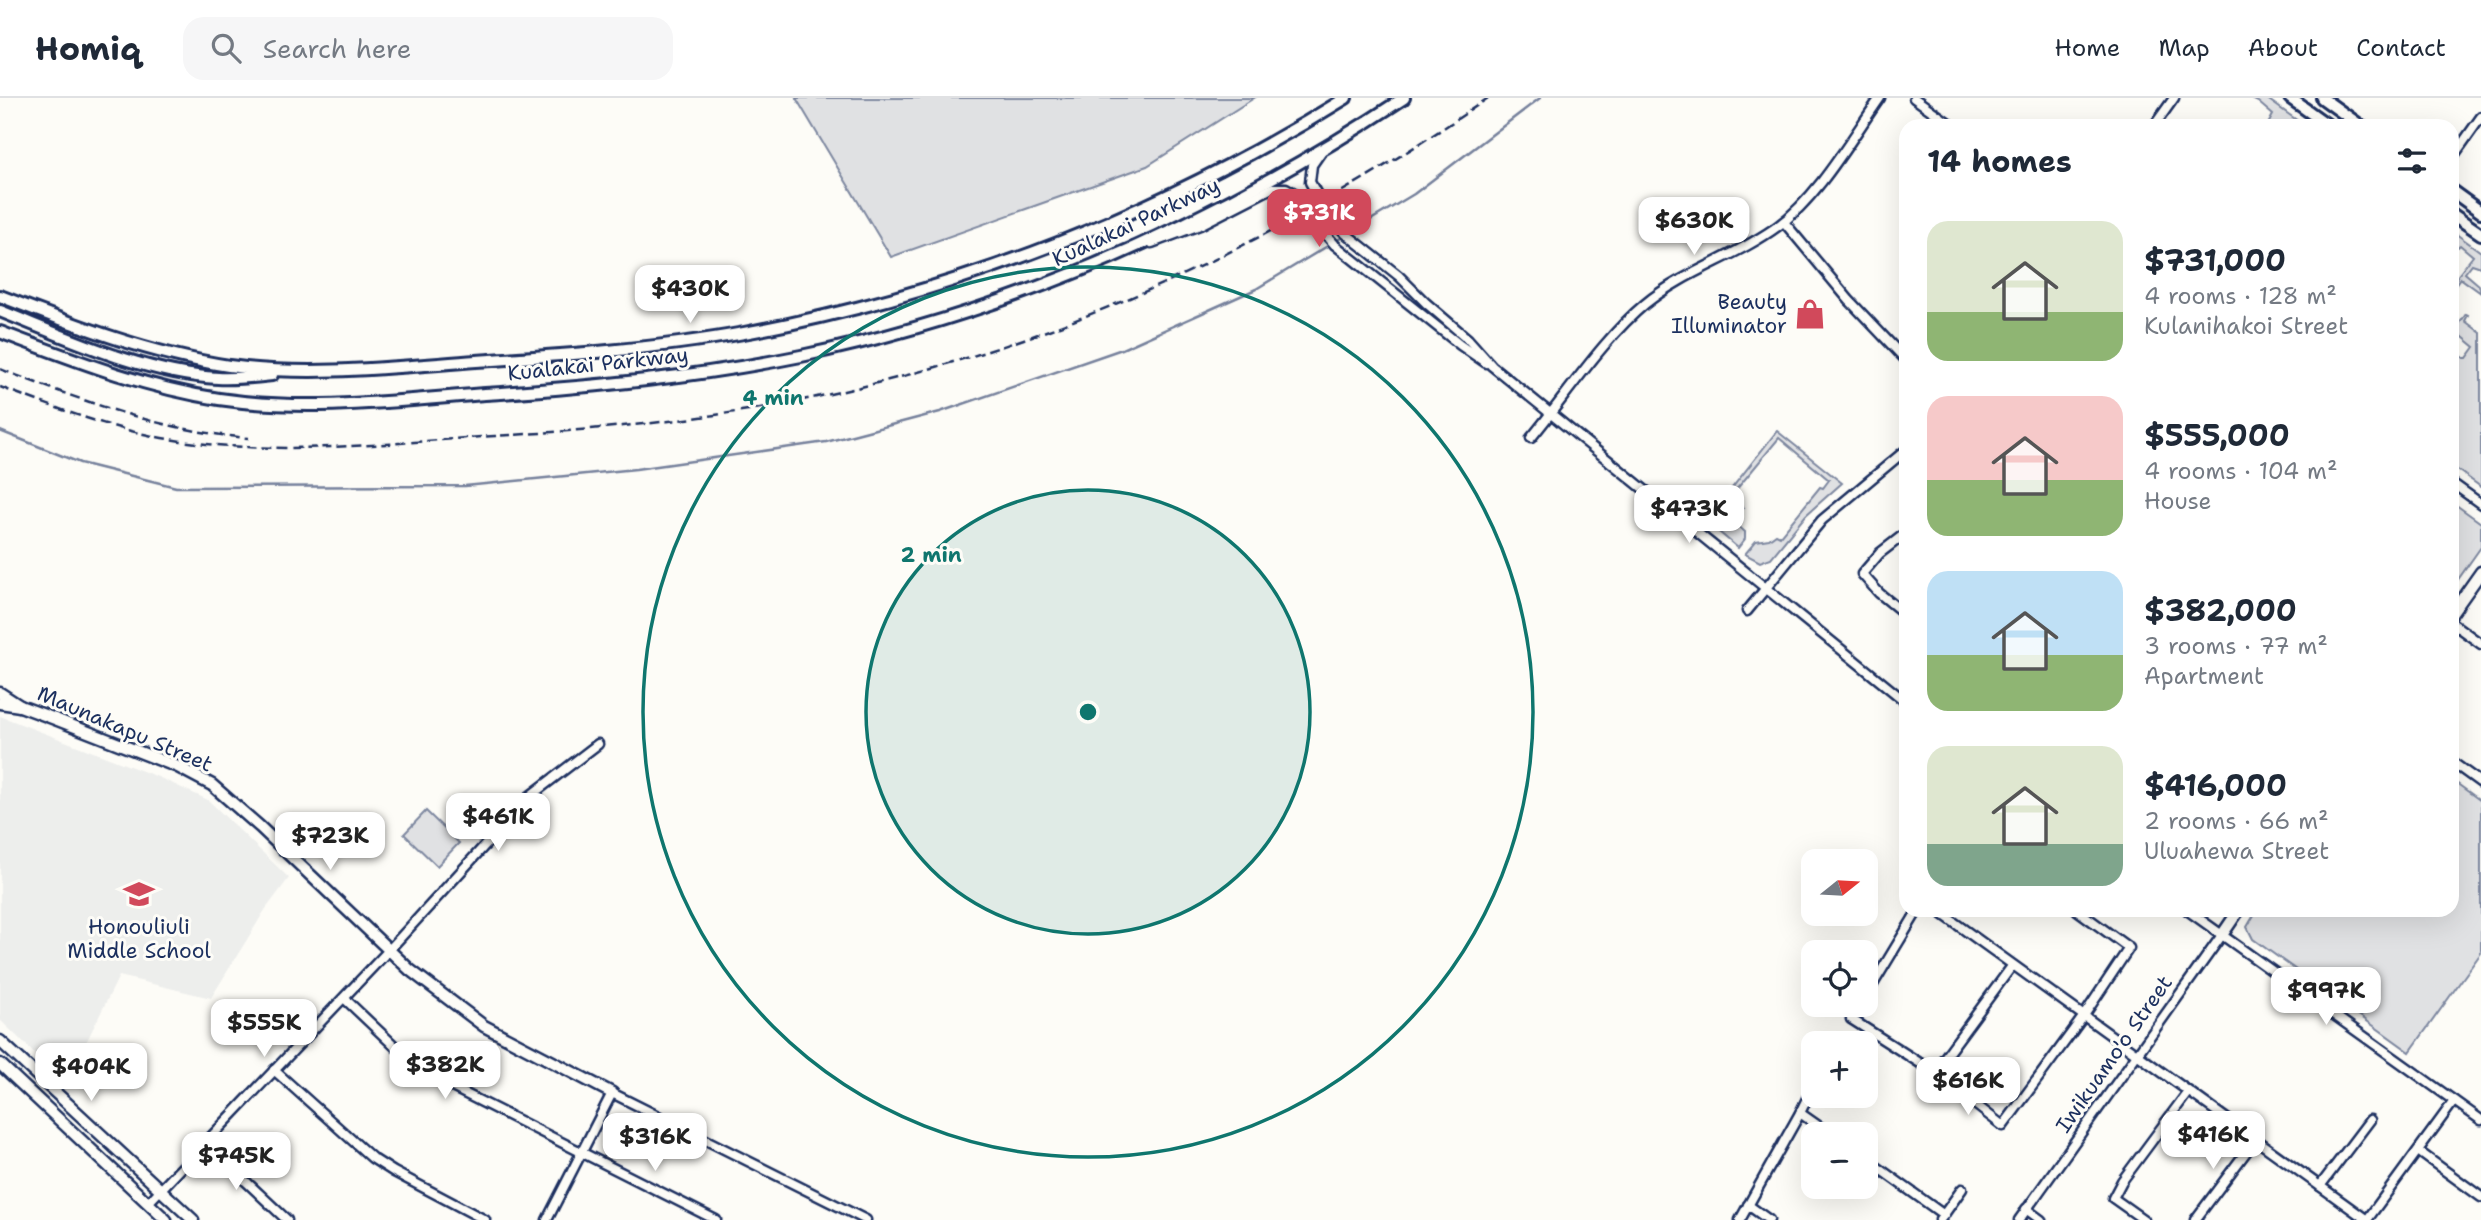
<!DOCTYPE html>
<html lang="en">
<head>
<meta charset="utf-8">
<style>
  body { margin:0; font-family:"Shantell Sans",sans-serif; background:#f6f6f7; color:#1f2937; height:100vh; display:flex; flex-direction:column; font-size:26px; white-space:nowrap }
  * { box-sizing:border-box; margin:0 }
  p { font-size:23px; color:#747a83 }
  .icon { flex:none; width:38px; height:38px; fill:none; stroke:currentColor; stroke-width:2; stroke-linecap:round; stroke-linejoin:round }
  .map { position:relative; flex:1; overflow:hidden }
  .side { position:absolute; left:1899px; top:21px; width:560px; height:798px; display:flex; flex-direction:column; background:#fff; border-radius:21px; box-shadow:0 7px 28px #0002 }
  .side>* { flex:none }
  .needle { width:46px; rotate:72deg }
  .fabs { position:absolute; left:1801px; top:751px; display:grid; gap:14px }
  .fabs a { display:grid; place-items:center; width:77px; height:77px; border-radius:14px; background:#fff; box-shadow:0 7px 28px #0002; font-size:35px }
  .price { position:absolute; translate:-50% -60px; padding:0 16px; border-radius:14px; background:#fff; color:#222; font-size:23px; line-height:46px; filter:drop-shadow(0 2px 4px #0008) }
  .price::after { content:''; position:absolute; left:50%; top:42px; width:21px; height:16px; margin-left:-10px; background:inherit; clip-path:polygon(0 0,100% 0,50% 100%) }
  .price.selected { background:#d1495b; color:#fff }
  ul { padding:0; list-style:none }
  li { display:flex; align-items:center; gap:21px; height:175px; padding:0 28px }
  li span { display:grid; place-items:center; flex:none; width:196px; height:140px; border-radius:21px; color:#555 }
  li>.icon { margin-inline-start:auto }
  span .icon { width:84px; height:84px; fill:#fffc; stroke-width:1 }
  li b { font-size:30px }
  h2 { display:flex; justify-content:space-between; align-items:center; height:84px; padding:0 28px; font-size:30px }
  header { display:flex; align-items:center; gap:42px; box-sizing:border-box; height:98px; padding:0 35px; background:#fff; border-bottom:2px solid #e0e1e3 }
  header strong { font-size:33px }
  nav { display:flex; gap:38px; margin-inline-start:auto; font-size:24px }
  .search { width:490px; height:63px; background:#f6f6f7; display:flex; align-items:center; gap:18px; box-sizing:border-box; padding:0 24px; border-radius:21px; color:#747a83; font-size:26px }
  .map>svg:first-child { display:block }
  .built { fill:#edeeec }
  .green { fill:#e0e1e3; stroke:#7e88a0; stroke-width:2 }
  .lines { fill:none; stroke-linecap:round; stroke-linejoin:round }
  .stream { stroke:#76819c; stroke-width:2.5 }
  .minor-casing { stroke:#1b2f5e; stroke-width:13 }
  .tertiary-casing { stroke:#1b2f5e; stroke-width:15 }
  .secondary-casing { stroke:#1b2f5e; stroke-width:16 }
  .minor { stroke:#fdfcf7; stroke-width:8 }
  .tertiary { stroke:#fdfcf7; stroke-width:10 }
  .secondary { stroke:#fdfcf7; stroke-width:10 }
  .rail { stroke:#1b2f5e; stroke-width:2.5; stroke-dasharray:10 5; stroke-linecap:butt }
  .ring { fill:none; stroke:#0f766e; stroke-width:3.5 }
  .labels { text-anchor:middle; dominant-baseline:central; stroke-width:6; stroke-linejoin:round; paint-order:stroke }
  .street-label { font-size:21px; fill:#1b2f5e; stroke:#fdfcf7 }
  .poi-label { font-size:21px; fill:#1b2f5e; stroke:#fdfcf7; text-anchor:end }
  .centre { fill:#0f766e; stroke:#fdfcf7; stroke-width:3.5 }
  .ring-label { font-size:21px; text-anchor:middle; font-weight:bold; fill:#0f766e; stroke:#fdfcf7; stroke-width:6; stroke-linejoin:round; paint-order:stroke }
</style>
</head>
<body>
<header>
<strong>Homiq</strong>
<div class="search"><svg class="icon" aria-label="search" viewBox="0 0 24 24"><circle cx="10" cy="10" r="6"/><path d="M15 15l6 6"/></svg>Search here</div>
<nav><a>Home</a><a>Map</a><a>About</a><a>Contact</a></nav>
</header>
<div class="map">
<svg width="2481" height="1122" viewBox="0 0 2481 1122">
  <rect width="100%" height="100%" fill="#fdfcf7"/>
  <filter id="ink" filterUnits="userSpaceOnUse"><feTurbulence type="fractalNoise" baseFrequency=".0143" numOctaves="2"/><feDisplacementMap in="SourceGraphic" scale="14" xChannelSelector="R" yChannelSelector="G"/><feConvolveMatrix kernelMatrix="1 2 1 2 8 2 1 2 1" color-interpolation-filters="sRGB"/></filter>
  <g filter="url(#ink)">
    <path class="built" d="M 0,618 L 158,679 L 208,702 L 289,780 L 265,812 L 211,900 L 119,878 L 66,985 L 0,922 Z"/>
    <g class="green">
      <path d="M 796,0 L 1254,0 L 1147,68 L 891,159 Z"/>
      <path d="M 2250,0 L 2266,0 L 2305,28 L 2267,28 L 2273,17 L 2258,4 Z"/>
      <path d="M 2452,133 L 2481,154 L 2481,169 L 2472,166 L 2465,175 L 2479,187 L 2481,195 L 2460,180 L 2452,191 L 2452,185 L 2473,158 L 2460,147 L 2458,149 L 2452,144 Z"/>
      <path d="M 2466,216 L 2468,217 L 2465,223 L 2481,235 L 2481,389 L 2452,368 L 2452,250 L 2464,260 L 2467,260 L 2475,249 L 2452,230 L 2452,226 L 2457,229 Z"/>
      <path d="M 1777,333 L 1842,385 L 1806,417 L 1771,460 L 1760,464 L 1745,456 L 1756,443 L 1769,441 L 1776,436 L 1780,438 L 1820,389 L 1823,390 L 1829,382 L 1779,340 L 1731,398 L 1744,410 L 1736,413 L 1725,406 L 1720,412 L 1745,434 L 1745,441 L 1738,450 L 1706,423 Z"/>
      <path d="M 2452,404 L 2481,425 L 2481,449 L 2452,490 Z"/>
      <path d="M 2452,682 L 2481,703 L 2481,855 L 2410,954 L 2253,841 L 2247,829 L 2257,812 L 2452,812 Z"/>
      <path d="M 426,713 L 459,745 L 437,768 L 404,736 Z"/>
    </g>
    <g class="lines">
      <path class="stream" d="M 0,333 L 80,365 L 176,389 L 465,388 L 636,371 L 826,344 L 940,314 L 1122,251 L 1256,191 L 1414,96 L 1540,0"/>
      <g class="minor-casing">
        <g id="minor">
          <path d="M 1914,0 L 1953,28"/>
          <path d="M 2154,28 L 2174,0"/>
          <path d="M 1321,54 L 1312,67 L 1310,84 L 1326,113 L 1345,135 L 1399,178 L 1426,205 L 1468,241 L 1492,268 L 1906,604"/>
          <path d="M 2452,60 L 2481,19"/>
          <path d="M 1784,124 L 1849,202 L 1906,262"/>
          <path d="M 1152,145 L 1200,127 L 1272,90 L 1286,90 L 1296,96 L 1314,123 L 1335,147 L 1460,247 L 1486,265"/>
          <path d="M 1531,340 C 1566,298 1604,240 1645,206 C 1685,173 1736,159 1778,128 C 1818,99 1851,41 1880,0"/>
          <path d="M 2452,385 L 2481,406"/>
          <path d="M 1906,435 L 1880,455 L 1862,476 L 1879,495 L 1906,517"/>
          <path d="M 1747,513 L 1822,422 L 1906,352"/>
          <path d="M 2452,525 L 2481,546"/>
          <path d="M 2452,664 L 2481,685"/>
          <path d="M 1937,812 L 2367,1122"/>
          <path d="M 2187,812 L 2481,1022"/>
          <path d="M 1866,898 L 1918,812"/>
          <path d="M 344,900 L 403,956 L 438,982 L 716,1122"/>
          <path d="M 1860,906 L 1851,921 L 1934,974 L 2003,1028 L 2083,919 L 2129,850 L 2077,812"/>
          <path d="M 274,972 L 372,1060 L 394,1074 L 485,1122"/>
          <path d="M 1934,974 L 2012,868"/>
          <path d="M 1813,988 L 1800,1015 L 1830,1036"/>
          <path d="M 204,1044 L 287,1122"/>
          <path d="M 2418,1053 L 2481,1099"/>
          <path d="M 1866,1061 L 1944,1117"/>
          <path d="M 2320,1088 L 2370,1022"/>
          <path d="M 148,1105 L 389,852 L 530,698 L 598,646"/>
          <path d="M 1748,1107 L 1769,1122"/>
          <path d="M 2026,1111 L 2041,1122"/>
          <path d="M 547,1122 L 612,995 L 866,1122"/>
          <path d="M 1740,1122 L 1800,1015"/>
          <path d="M 1940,1122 L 1962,1091"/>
          <path d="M 2019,1122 L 2222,837"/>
          <path d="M 2144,1122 L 2113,1100 L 2122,1083 L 2188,994"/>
          <path d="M 2195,1122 L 2255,1042"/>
          <path d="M 2367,1122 L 2454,1003"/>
        </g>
      </g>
      <g class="tertiary-casing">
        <g id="tertiary">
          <path d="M 2452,515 L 2481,474"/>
          <path d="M 0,595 L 20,608"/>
          <path d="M 0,605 L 20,608 L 55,621 L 178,669 L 212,687 L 260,729 L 410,872 L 484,928 L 612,995"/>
          <path d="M 2222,837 L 2239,812"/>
          <path d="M 0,943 L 193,1122"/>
          <path d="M 0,966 L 166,1122"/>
        </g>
      </g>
      <g class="secondary-casing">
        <g id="secondary">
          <path d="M 2290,0 L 2329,28"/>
          <path d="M 2322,0 L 2361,28"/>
          <path d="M 2452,93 L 2481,114"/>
          <path d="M 2452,116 L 2481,136"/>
          <path d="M 0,198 C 75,227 150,256 229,268 C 311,279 395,269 476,263 C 566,257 655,251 744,235 C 958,195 1162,115 1346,0"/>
          <path d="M 0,213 C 68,240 145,276 218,280 C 236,281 254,279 272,277"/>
          <path d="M 0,234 C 72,261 142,289 219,301 C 307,314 397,303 485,296 C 592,289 697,279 801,258 C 1018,213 1221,121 1404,0"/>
        </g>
      </g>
      <use href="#minor" class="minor"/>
      <use href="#tertiary" class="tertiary"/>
      <use href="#secondary" class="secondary"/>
      <g class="rail">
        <path d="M 0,271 C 81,302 161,333 249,340"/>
        <path d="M 0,289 C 59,311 118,334 181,343 C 286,358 390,345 495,338 C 590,332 684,324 777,307 C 1040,257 1269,152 1488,0"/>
      </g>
    </g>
  </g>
  <circle cx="1088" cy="614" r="222" fill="#0f766e" fill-opacity=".12"/>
  <g class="ring">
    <circle cx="1088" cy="614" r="222"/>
    <circle cx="1088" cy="614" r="445"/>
  </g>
  <defs>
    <g id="shop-bare" transform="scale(2.415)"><path d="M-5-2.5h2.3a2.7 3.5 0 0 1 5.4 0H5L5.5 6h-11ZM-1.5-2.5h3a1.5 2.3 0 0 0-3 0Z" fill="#d1495b" stroke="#fdfcf7" stroke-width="2.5" paint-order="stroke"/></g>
    <g id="school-bare" transform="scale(2.415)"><path d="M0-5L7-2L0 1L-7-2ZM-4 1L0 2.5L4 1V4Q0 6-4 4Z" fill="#d1495b" stroke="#fdfcf7" stroke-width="2.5" paint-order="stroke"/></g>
  </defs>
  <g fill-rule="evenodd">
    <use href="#shop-bare" x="1810" y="216"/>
    <use href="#school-bare" x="139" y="796"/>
  </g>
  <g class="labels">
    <g class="street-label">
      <text transform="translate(1136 124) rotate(-25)">Kualakai Parkway</text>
      <text transform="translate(598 266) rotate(-6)">Kualakai Parkway</text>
      <text transform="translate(125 631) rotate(23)">Maunakapu Street</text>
      <text transform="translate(2114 956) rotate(-55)">Iwikuamo'o Street</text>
    </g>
    <g class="poi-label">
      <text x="1787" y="204">Beauty<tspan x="1787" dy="24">Illuminator</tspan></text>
      <text x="139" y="829" text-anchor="middle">Honouliuli<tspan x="139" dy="24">Middle School</tspan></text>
    </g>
  </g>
  <circle cx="1088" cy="614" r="10" class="centre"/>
  <g class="ring-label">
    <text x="773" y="307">4 min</text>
    <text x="931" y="464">2 min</text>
  </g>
</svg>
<div class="fabs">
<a><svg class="needle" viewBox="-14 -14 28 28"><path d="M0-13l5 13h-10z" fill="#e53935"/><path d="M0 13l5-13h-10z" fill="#747a83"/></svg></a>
<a><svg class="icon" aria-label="locate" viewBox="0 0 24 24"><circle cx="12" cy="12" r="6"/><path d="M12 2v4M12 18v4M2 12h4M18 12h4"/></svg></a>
<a>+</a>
<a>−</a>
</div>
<b class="price selected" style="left:1319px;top:151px">$731K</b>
<b class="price" style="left:1694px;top:159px">$630K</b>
<b class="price" style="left:690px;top:227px">$430K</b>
<b class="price" style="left:1689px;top:447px">$473K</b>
<b class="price" style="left:498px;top:755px">$461K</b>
<b class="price" style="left:330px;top:774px">$723K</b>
<b class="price" style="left:2326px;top:929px">$997K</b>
<b class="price" style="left:264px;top:961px">$555K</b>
<b class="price" style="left:445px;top:1003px">$382K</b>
<b class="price" style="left:91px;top:1005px">$404K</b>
<b class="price" style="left:1968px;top:1019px">$616K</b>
<b class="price" style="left:2213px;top:1073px">$416K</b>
<b class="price" style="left:655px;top:1075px">$316K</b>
<b class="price" style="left:236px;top:1094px">$745K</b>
<section class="side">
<h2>14 homes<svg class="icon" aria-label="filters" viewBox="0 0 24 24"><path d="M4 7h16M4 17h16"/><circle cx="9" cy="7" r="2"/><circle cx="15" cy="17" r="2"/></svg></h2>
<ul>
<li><span style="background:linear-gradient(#dfe7d0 65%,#8fb573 0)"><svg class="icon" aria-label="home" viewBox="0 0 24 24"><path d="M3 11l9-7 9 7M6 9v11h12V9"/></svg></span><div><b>$731,000</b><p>4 rooms · 128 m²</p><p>Kulanihakoi Street</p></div></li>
<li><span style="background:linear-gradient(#f6c9c9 60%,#8fb573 0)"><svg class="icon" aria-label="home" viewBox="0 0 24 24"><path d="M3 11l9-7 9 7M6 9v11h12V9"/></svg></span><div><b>$555,000</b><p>4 rooms · 104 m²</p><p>House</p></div></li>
<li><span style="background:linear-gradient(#bfe0f5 60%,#8fb573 0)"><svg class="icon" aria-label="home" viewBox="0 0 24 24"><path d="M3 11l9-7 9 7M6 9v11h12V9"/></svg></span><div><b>$382,000</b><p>3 rooms · 77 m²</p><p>Apartment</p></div></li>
<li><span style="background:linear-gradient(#dfe7d0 70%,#7fa58c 0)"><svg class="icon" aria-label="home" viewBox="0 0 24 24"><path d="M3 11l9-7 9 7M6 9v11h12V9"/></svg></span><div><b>$416,000</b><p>2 rooms · 66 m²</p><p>Uluahewa Street</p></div></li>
</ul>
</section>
</div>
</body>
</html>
